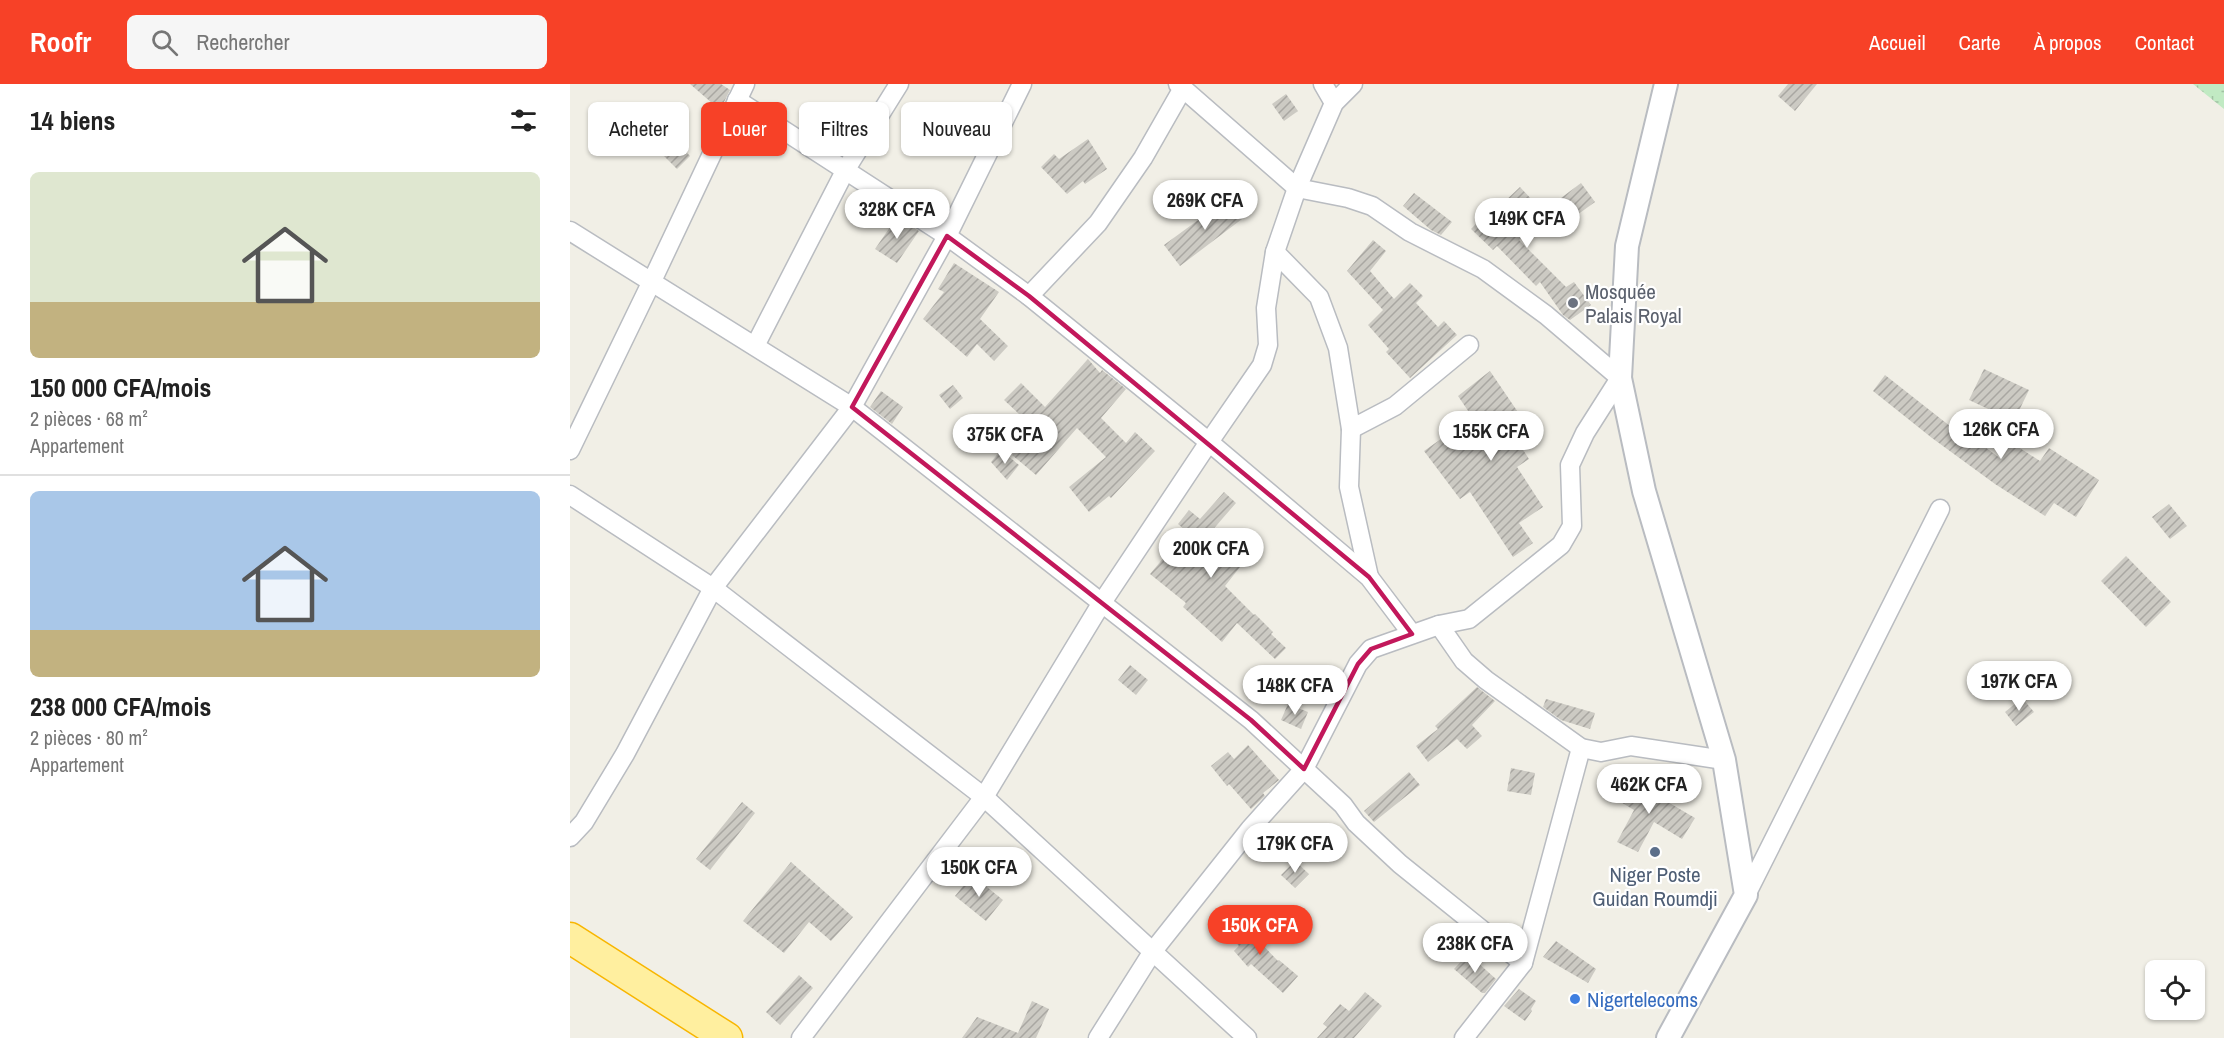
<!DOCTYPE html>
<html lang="fr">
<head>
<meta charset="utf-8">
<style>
  body { margin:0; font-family:"Archivo Narrow",sans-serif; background:#f6f6f6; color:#222; height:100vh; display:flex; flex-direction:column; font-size:22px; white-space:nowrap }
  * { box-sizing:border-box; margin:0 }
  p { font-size:20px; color:#767676 }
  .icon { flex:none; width:33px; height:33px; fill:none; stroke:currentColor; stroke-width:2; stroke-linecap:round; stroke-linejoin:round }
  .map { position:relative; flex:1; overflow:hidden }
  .details { display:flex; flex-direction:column; background:#fff; width:570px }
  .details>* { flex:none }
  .guide { position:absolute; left:18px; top:18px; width:570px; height:54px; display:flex; gap:12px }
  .controls { position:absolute; left:1575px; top:876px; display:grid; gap:12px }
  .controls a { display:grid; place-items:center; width:60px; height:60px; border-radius:9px; background:#fff; box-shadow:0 2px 4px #0004; font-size:30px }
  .price { position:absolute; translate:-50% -51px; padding:0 14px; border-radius:21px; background:#fff; color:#222; font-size:20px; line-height:39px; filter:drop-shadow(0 2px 3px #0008) }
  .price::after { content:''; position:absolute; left:50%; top:36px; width:18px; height:14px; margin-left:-9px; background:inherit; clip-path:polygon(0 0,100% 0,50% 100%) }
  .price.current { background:#f74127; color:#fff }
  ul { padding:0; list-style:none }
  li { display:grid; align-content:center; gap:12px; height:318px; padding:0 30px }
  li+li { border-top:2px solid #e0e0e0 }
  li span { display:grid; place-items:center; height:186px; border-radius:9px; color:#555 }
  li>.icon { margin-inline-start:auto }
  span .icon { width:108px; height:108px; fill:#fffc; stroke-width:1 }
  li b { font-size:26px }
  h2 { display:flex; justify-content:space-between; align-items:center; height:72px; padding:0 30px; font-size:26px }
  .chip { padding:0 21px; border-radius:9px; background:#fff; box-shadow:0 2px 4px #0004; font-size:21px; line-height:54px }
  .chip.current { background:#f74127; color:#fff }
  header { display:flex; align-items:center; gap:36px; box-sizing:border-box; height:84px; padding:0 30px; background:#f74127; color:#fff }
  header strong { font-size:28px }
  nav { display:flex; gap:33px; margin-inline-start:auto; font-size:21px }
  .search { width:420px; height:54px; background:#f6f6f6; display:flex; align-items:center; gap:15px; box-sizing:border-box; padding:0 21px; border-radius:9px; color:#767676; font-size:22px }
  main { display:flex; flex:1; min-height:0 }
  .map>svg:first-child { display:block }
  .wetland { fill:url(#wetland-marsh) }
  .building { fill:url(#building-hatch) }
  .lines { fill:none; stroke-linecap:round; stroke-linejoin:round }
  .minor-casing { stroke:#b9bcc1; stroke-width:21 }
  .tertiary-casing { stroke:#b9bcc1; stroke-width:26 }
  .trunk-casing { stroke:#f8b600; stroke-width:33 }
  .minor { stroke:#fff; stroke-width:18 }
  .tertiary { stroke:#fff; stroke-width:22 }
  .trunk { stroke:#ffef9f; stroke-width:30 }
  .marked { fill:none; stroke:#c2185b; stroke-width:4.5; stroke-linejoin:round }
  .worship-dot { fill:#6b7280; stroke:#fff; stroke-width:2 }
  .service-dot { fill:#5c6f8a; stroke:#fff; stroke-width:2 }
  .shop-dot { fill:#3f7fe0; stroke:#fff; stroke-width:2 }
  .labels { text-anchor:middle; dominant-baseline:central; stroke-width:4.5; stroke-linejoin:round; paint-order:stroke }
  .worship-label { font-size:21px; fill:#5b616d; stroke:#fff; text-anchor:start }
  .service-label { font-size:21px; fill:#4e5e75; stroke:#fff }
  .shop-label { font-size:21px; fill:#366cbe; stroke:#fff; text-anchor:start }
</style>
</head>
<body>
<header>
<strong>Roofr</strong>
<div class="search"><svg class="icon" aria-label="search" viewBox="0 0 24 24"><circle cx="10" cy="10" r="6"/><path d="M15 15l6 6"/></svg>Rechercher</div>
<nav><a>Accueil</a><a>Carte</a><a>À propos</a><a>Contact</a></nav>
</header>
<main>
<section class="details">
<h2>14 biens<svg class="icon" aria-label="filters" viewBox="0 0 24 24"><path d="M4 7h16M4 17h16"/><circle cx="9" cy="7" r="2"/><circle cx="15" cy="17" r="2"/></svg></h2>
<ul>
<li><span style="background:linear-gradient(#dfe7d0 70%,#c2b280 0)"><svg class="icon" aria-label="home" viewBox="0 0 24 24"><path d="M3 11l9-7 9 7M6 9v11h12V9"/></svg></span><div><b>150 000 CFA/mois</b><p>2 pièces · 68 m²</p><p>Appartement</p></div></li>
<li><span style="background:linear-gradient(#a9c7e8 75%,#c2b280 0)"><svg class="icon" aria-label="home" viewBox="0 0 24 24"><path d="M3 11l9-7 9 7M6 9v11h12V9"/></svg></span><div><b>238 000 CFA/mois</b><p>2 pièces · 80 m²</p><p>Appartement</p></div></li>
</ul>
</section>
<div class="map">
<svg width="1654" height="954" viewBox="0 0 1654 954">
  <defs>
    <pattern id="wetland-marsh" width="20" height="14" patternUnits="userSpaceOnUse" patternTransform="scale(1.5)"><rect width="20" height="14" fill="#c1eac3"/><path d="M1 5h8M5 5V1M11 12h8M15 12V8" fill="none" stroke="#a0c1a2"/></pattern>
    <pattern id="building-hatch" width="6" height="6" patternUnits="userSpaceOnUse" patternTransform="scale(1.5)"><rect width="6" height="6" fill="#cccac3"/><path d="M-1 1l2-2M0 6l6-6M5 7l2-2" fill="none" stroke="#a9a7a2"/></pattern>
  </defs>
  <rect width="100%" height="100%" fill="#f1efe6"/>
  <path class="wetland" d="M 1623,0 L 1654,0 L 1654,25 Z"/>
  <g class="building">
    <path d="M 120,0 L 151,0 L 160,6 L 150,26 Z"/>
    <path d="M 1218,0 L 1247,0 L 1225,27 L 1208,12 Z"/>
    <path d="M 716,10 L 728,27 L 714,37 L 702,20 Z"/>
    <path d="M 103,54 L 120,72 L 107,85 L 89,67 Z"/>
    <path d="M 518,55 L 537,85 L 515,100 L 513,97 L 497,110 L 471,83 L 484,70 L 489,75 Z"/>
    <path d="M 1011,99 L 1025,118 L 993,141 L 979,123 Z"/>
    <path d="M 950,103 L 975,130 L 949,156 L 996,203 L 1004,198 L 1021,221 L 1000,236 L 993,231 L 970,198 L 966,202 L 927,162 L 923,166 L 901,145 L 929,116 L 933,119 Z"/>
    <path d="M 844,109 L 882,138 L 871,151 L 861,146 L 833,122 Z"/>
    <path d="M 661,112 L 676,132 L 610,182 L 594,161 Z"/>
    <path d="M 327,133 L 349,147 L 327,179 L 305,165 Z"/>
    <path d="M 803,156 L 816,167 L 800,187 L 824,215 L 840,199 L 853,212 L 846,219 L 868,243 L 874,237 L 887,251 L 840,294 L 816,268 L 819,265 L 798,241 L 813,226 L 777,187 Z"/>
    <path d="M 384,179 L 429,208 L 410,235 L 438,262 L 424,277 L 407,260 L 397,273 L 353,235 L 374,208 L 368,205 Z"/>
    <path d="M 518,275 L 530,289 L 532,286 L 556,305 L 531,334 L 556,359 L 565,348 L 585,367 L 541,414 L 539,412 L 519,428 L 499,403 L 536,373 L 507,344 L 466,391 L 442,371 L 465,345 L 434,316 L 451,299 L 475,323 Z"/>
    <path d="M 1414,285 L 1459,306 L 1444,337 L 1399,316 Z"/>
    <path d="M 920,287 L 960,346 L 946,355 L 959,375 L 947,383 L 973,423 L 949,439 L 963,459 L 943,473 L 900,408 L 890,415 L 854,367 L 871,355 L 875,361 L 907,340 L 888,312 Z"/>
    <path d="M 1315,291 L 1385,346 L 1387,342 L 1431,375 L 1442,359 L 1470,377 L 1479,364 L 1529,396 L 1506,433 L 1484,419 L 1475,432 L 1425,400 L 1362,354 L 1303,307 Z"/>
    <path d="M 383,301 L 393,314 L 380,325 L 369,311 Z"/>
    <path d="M 311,307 L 333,323 L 322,340 L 300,323 Z"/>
    <path d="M 431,366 L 449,381 L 437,396 L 421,378 Z"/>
    <path d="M 654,408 L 666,419 L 639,450 L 674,478 L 655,502 L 684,531 L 685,530 L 703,548 L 701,550 L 716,564 L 705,575 L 667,539 L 652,558 L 613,523 L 616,519 L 580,490 L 616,447 L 608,440 L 619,426 L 630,435 Z"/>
    <path d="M 1599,420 L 1617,442 L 1600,455 L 1582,433 Z"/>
    <path d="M 1556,472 L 1601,518 L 1576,543 L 1531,497 Z"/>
    <path d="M 560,581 L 578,596 L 566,611 L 548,596 Z"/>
    <path d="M 907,603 L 925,617 L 902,641 L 912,652 L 897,665 L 887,655 L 858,678 L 846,662 L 868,645 L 865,642 Z"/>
    <path d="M 1452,614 L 1464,628 L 1446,642 L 1435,628 Z"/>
    <path d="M 976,615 L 1025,629 L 1020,645 L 991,636 L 973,623 Z"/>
    <path d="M 718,620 L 738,628 L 731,645 L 711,636 Z"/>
    <path d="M 678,661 L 709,696 L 693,709 L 695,712 L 681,725 L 659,700 L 657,702 L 641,682 L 658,668 L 664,675 Z"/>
    <path d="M 941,684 L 965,689 L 961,711 L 937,707 Z"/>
    <path d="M 839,688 L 850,701 L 804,738 L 794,727 Z"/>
    <path d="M 1057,694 L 1125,734 L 1112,755 L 1084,738 L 1068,768 L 1047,758 L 1064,726 L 1044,714 Z"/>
    <path d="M 172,718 L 185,729 L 140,786 L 126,775 Z"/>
    <path d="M 725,777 L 739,790 L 725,804 L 711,791 Z"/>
    <path d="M 221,778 L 283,833 L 261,857 L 239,838 L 214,869 L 173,837 Z"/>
    <path d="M 402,791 L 433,816 L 416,837 L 385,812 Z"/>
    <path d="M 673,832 L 685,845 L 681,849 L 708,877 L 709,876 L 728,892 L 713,909 L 681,880 L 678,883 L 664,867 L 669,862 L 656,848 Z"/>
    <path d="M 986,857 L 1026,885 L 1018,899 L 973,873 Z"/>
    <path d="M 898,870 L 926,895 L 915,909 L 912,909 L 884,885 Z"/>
    <path d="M 229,891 L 243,904 L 210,941 L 196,928 Z"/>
    <path d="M 949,905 L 966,917 L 961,925 L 962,927 L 955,937 L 934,922 Z"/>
    <path d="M 795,908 L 812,922 L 784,954 L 747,954 L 757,943 L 753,940 L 770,920 L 779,927 Z"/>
    <path d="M 462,917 L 479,925 L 466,954 L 392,954 L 407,933 L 448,949 Z"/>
  </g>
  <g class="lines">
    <g class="minor-casing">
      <g id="minor">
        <path d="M 753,0 L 764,19"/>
        <path d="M 167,16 L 377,152 L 459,212 L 639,358 L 799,493 L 842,550"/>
        <path d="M 0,147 L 282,323 L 681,636 L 773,721 L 786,739 L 830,780 L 953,879"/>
        <path d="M 705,168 L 749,213 L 768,264 L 781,345 L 779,403 L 799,493"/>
        <path d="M 459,212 L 528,139 L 573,74 L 613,4"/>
        <path d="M 185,262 L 276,85 L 329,0"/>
        <path d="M 781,345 L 825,322 L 899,261"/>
        <path d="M 0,366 L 82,197 L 175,0"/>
        <path d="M 0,411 L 143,504 L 414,713 L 677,954"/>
        <path d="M 869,541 L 894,577 L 916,596 L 1011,664 L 1031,668 L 1061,662 L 1154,676"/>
        <path d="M 0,753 L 14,738 L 55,670 L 143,504 L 282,323 L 377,152 L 452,0"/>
        <path d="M 1176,811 L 1370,425"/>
        <path d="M 231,954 L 414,713 L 531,520 L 639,358 L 692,281 L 698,261 L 696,224 L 705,168 L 727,104 L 764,19 L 783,0"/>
        <path d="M 528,954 L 583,867 L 680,745 L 734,685 L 788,580 L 801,565 L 869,541 L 899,535 L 991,461 L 1002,442 L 1000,381 L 1015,349 L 1050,294 L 976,231 L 913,185 L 840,148 L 802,122 L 778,114 L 727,104 L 608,0"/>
        <path d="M 894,954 L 953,879 L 1011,664"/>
      </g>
    </g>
    <g class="tertiary-casing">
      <path id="tertiary" d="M 1096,0 L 1057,162 L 1050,294 L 1074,407 L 1154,676 L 1176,811 L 1098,954"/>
    </g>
    <g class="trunk-casing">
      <path id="trunk" d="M 0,854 L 157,954"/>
    </g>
    <use href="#minor" class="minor"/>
    <use href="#tertiary" class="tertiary"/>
    <use href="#trunk" class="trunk"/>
  </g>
  <path class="marked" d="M 377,152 L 459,212 L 799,493 L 842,550 L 801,565 L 788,580 L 734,685 L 681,636 L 282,323 Z"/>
  <circle class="worship-dot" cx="1003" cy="219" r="6"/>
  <circle class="service-dot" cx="1085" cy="768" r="6"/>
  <circle class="shop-dot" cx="1005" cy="915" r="6"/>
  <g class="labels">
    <g class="worship-label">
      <text x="1015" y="207">Mosquée<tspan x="1015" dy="24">Palais Royal</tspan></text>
    </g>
    <g class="service-label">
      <text x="1085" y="790">Niger Poste<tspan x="1085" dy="24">Guidan Roumdji</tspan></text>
    </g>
    <g class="shop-label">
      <text x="1017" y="915">Nigertelecoms</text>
    </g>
  </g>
</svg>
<div class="controls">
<a><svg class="icon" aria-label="locate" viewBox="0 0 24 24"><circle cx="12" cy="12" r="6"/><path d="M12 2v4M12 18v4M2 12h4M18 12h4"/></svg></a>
</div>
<b class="price" style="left:635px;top:147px">269K CFA</b>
<b class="price" style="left:327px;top:156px">328K CFA</b>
<b class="price" style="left:957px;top:165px">149K CFA</b>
<b class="price" style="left:1431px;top:376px">126K CFA</b>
<b class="price" style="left:921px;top:378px">155K CFA</b>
<b class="price" style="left:435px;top:381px">375K CFA</b>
<b class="price" style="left:641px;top:495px">200K CFA</b>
<b class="price" style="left:1449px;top:628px">197K CFA</b>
<b class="price" style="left:725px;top:632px">148K CFA</b>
<b class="price" style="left:1079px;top:731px">462K CFA</b>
<b class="price" style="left:725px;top:790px">179K CFA</b>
<b class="price" style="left:409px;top:814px">150K CFA</b>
<b class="price current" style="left:690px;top:872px">150K CFA</b>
<b class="price" style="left:905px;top:890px">238K CFA</b>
<div class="guide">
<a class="chip">Acheter</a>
<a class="chip current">Louer</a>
<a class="chip">Filtres</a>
<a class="chip">Nouveau</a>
</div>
</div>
</main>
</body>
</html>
